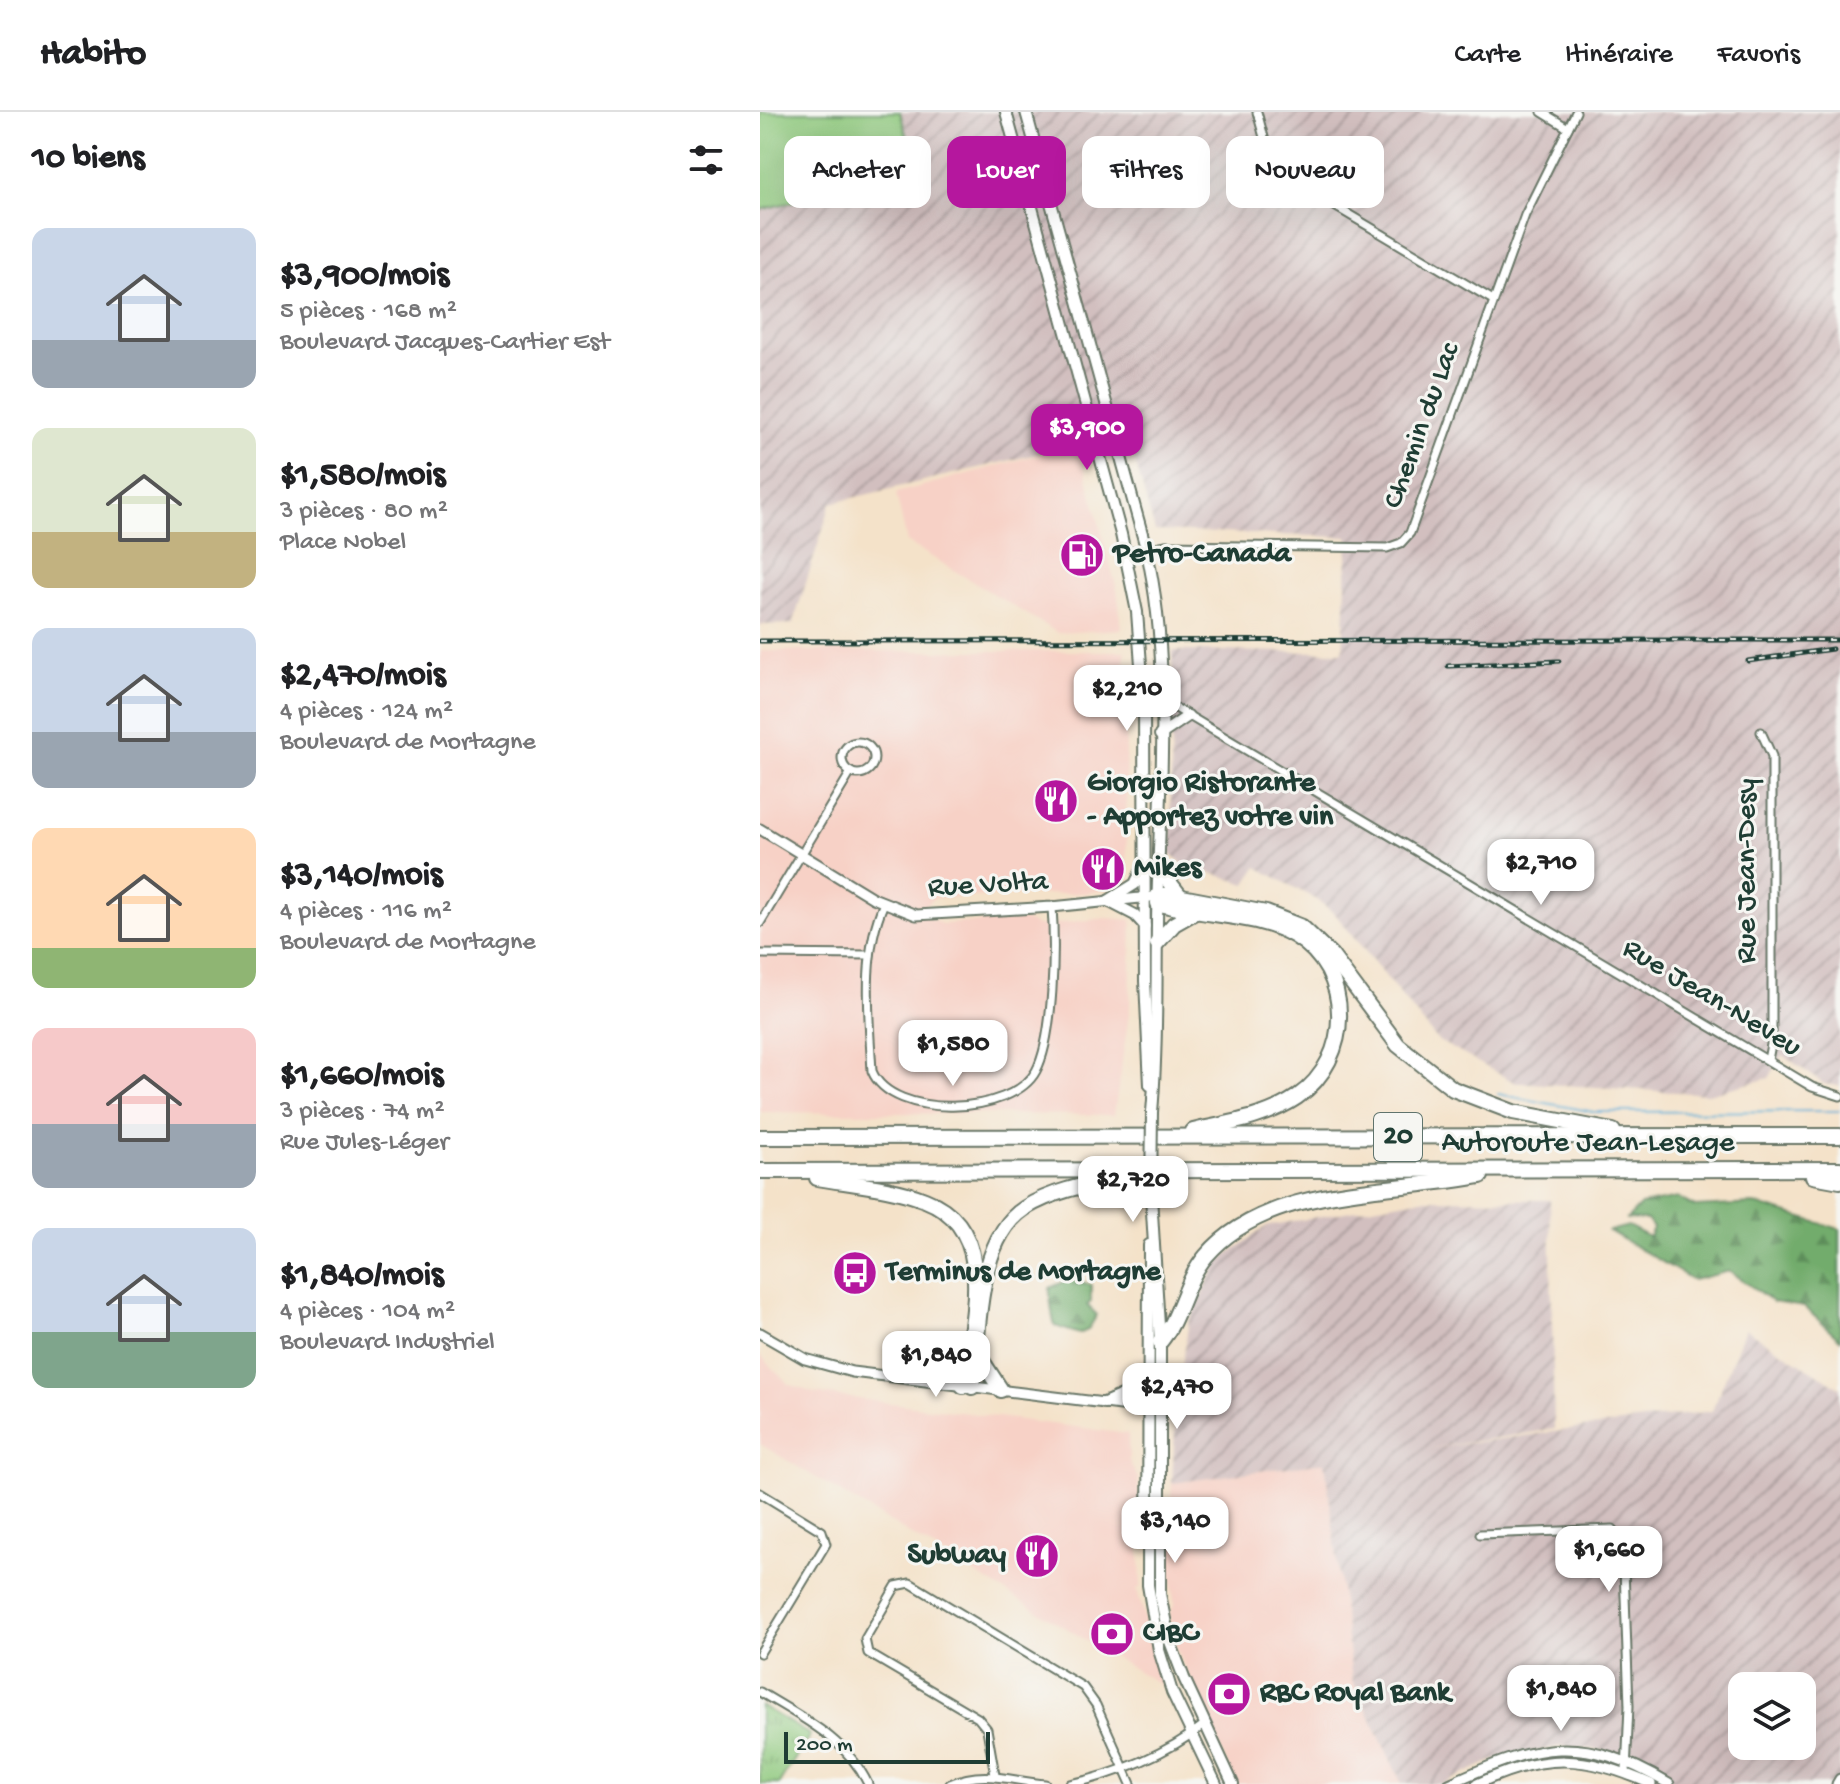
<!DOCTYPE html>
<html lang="fr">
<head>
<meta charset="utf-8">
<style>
  body { margin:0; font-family:"Gochi Hand",sans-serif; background:#f6f6f6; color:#202124; height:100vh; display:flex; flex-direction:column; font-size:30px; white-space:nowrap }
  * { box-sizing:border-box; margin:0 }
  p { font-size:26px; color:#757577 }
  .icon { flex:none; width:44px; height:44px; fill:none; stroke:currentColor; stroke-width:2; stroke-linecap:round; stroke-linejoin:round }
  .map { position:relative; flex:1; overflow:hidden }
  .drawer { display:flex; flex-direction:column; background:#fff; width:760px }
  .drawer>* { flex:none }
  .banner { position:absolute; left:24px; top:24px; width:760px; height:72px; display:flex; gap:16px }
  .fabs { position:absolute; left:968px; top:1560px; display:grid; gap:16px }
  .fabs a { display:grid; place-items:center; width:88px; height:88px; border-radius:16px; background:#fff; box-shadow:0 8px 32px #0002; font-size:40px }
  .scale { position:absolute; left:24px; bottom:20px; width:206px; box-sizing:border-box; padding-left:8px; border:4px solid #1f3d34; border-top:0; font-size:22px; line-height:28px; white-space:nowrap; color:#1f3d34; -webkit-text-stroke:6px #f6f6f2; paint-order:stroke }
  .price { position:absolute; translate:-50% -68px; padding:0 18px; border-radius:16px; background:#fff; color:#222; font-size:26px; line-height:52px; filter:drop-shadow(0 2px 4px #0008) }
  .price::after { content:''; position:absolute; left:50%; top:48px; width:24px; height:18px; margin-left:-12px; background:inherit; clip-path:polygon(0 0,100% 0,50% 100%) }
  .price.selected { background:#b5179e; color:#fff }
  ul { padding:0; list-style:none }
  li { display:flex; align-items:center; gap:24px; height:200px; padding:0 32px }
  li span { display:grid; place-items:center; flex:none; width:224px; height:160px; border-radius:16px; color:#555 }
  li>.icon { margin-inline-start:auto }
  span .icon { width:96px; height:96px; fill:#fffc; stroke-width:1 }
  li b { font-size:34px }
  h2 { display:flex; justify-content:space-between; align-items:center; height:96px; padding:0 32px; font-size:34px }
  .pill { padding:0 28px; border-radius:16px; background:#fff; box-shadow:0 8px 32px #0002; font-size:28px; line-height:72px }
  .pill.selected { background:#b5179e; color:#fff }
  header { display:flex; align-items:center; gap:48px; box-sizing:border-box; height:112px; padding:0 40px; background:#fff; border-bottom:2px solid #e0e0e0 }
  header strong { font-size:38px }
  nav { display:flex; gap:44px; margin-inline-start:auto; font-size:28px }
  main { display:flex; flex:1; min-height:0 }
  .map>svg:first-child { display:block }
  .built { fill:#f7d1c6 }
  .industrial { fill:url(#industrial-furrows); fill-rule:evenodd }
  .grass { fill:#8dc87c; stroke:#568258; stroke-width:2 }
  .forest { fill:url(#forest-firs); stroke:#487450; stroke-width:2 }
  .park { fill:url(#park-tufts); stroke:#568258; stroke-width:2 }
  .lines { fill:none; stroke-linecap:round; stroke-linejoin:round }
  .stream { stroke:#58acd4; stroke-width:2 }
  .minor-casing { stroke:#6a7768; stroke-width:11 }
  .tertiary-casing { stroke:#6a7768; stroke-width:13 }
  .secondary-casing { stroke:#6a7768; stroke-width:14 }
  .motorway-casing { stroke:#6a7768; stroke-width:18 }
  .minor { stroke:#fff; stroke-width:7 }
  .tertiary { stroke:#fff; stroke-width:9 }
  .secondary { stroke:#fff; stroke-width:10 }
  .motorway { stroke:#fff; stroke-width:14 }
  .rail-casing { stroke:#1f3d34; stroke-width:5 }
  .rail { stroke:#f6f6f2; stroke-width:2; stroke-dasharray:6; stroke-linecap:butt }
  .secondary-bridge-casing { stroke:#6a7768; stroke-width:14; stroke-linecap:butt }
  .secondary-bridge { stroke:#fff; stroke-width:10 }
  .labels { text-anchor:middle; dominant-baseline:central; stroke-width:6; stroke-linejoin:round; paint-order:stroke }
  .shield { fill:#f6f6f2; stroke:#60746d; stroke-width:2 }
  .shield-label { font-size:28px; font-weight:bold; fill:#1f3d34 }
  .street-label { font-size:30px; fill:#1f3d34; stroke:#f6f6f2 }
  .poi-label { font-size:30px; font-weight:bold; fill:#1f3d34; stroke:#f6f6f2; text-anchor:start }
</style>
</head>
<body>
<header>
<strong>Habito</strong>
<nav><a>Carte</a><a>Itinéraire</a><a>Favoris</a></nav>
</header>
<main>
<section class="drawer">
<h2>10 biens<svg class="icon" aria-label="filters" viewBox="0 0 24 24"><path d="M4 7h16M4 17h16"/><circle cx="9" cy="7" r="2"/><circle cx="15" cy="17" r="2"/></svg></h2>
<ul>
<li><span style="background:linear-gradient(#c9d6e8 70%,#9aa5b1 0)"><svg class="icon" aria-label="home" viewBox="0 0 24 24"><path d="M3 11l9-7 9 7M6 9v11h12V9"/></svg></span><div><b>$3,900/mois</b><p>5 pièces · 168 m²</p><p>Boulevard Jacques-Cartier Est</p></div></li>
<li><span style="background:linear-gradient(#dfe7d0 65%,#c2b280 0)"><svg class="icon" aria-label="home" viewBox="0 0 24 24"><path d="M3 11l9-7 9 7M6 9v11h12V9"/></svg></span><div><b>$1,580/mois</b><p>3 pièces · 80 m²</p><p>Place Nobel</p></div></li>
<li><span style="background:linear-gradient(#c9d6e8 65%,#9aa5b1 0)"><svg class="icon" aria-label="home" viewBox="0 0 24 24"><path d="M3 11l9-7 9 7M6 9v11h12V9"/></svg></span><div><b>$2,470/mois</b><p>4 pièces · 124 m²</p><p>Boulevard de Mortagne</p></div></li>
<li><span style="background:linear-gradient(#ffd9b3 75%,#8fb573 0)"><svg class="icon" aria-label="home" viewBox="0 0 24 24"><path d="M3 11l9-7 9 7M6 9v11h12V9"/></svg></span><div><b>$3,140/mois</b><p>4 pièces · 116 m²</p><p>Boulevard de Mortagne</p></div></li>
<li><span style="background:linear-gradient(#f6c9c9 60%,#9aa5b1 0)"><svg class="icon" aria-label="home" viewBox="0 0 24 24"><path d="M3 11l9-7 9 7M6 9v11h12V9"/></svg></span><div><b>$1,660/mois</b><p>3 pièces · 74 m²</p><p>Rue Jules-Léger</p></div></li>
<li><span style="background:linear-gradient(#c9d6e8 65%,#7fa58c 0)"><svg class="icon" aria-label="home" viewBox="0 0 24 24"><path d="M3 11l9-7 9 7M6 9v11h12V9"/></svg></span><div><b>$1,840/mois</b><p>4 pièces · 104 m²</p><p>Boulevard Industriel</p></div></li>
</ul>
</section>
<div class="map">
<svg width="1080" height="1672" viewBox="0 0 1080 1672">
  <defs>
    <pattern id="industrial-furrows" width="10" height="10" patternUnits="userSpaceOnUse" patternTransform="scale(2)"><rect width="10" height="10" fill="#d2bfbf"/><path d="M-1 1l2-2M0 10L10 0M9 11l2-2" fill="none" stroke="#aa9c9c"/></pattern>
    <pattern id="forest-firs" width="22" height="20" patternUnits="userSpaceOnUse" patternTransform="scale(2)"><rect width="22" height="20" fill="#72ac6c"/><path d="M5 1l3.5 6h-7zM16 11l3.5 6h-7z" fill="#5d8d5a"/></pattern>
    <pattern id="park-tufts" width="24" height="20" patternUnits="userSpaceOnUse" patternTransform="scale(2)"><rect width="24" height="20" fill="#8dc87c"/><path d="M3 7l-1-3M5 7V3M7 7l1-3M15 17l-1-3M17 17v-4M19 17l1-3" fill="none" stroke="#73a466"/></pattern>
  </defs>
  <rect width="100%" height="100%" fill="#f6f6f2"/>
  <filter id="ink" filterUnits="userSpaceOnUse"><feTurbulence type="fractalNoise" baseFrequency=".0125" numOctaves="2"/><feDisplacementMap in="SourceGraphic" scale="16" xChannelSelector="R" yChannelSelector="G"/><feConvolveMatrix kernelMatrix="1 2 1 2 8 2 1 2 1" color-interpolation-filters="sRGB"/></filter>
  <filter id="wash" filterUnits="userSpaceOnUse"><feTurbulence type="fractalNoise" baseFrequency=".006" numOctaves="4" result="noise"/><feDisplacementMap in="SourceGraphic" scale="32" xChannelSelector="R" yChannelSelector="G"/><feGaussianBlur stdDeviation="1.8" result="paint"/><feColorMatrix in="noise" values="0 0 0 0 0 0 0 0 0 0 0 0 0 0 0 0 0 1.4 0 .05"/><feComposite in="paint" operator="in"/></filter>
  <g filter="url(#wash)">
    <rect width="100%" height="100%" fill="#f4e2c9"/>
    <g class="built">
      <path d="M 318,332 L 357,478 L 362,517 L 298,521 L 147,430 L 136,381 Z"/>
      <path d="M 0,539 L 365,539 L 367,770 L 361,775 L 326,781 L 174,786 L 158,801 L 182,812 L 264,808 L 277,814 L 347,806 L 372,808 L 370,895 L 354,1003 L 0,1000 Z"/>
      <path d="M 0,1243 L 29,1272 L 53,1281 L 368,1322 L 369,1349 L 378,1367 L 381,1475 L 377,1477 L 402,1574 L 0,1332 Z"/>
      <path d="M 565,1350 L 592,1567 L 642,1672 L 476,1672 L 416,1535 L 409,1504 L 414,1492 L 408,1436 L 412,1371 Z"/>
    </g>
    <g class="industrial">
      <path d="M 140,0 L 1080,0 L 1080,974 L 1064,972 L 1023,943 L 1009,966 L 948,982 L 754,970 L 677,928 L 576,803 L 559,789 L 497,755 L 486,772 L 423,752 L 410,741 L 413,539 L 583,540 L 588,425 L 395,419 L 365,315 L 318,332 L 71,391 L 33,512 L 0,513 L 0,98 L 155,58 Z"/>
      <path d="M 658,1087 L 790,1088 L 794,1317 L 665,1337 L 952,1299 L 985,1217 L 1080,1276 L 1080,1672 L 917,1672 L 849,1639 L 802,1634 L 732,1649 L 682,1672 L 642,1672 L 592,1567 L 565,1350 L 412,1371 L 417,1285 L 429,1209 L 458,1150 L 507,1114 ZM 982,1574 L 1042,1574 L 1042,1634 L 982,1634 Z"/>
    </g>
    <path class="grass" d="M 0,0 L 140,0 L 156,58 L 0,98 Z"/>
    <g class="forest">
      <path d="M 918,1086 L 935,1095 L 995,1092 L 1080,1117 L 1080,1227 L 1044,1195 L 1013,1190 L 970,1159 L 933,1168 L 849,1119 L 868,1114 L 889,1125 L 893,1116 L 887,1108 L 867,1107 L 881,1093 Z"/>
      <path d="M 312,1166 L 331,1173 L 331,1190 L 327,1193 L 337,1203 L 328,1218 L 319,1222 L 295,1214 C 293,1209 289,1183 290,1176 Z"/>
    </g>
    <path class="park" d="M 0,1593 L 50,1623 L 19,1672 L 0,1672 Z"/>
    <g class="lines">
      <path class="stream" d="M 738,982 L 834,1000 L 1080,999"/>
    </g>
  </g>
  <g filter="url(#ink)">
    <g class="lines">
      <g class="minor-casing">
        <g id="minor">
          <path d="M 497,0 L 510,47 L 519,61 L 733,188"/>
          <path d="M 782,0 L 808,16"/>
          <path d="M 366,441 L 406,433 L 627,436 L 641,431 L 650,421 L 765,103 L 816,0"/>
          <path d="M 384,592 L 409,592 L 1052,975 L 1080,984"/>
          <path d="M 1001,620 L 1012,644 L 1012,927 L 1008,948"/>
          <circle cx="98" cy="646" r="16"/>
          <path d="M 124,791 C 101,842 109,904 112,959 C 132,1008 252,1004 276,959 C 294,926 295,834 292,795"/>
          <path d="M 0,811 L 91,660"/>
          <path d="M 0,842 L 110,843"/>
          <path d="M 0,1381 L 62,1419 L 66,1432 L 0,1541"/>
          <path d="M 720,1422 L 853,1417 L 863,1429 L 869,1594 L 866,1660"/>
          <path d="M 0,1580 C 42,1606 86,1626 108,1672"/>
          <path d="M 235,1663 L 227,1617 L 218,1606 L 108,1541 L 105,1527 L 136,1474 L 150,1471 L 323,1575 L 336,1593 L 371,1672"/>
          <path d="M 190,1672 C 223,1657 251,1669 285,1672"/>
          <path d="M 310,1672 C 355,1663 409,1641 445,1612"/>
        </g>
      </g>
      <g class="tertiary-casing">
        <g id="tertiary">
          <path d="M 0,717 L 113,786 L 156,803 L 292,795 L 390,785"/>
          <path d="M 0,1221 L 45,1247 L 92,1260 L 393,1297"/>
          <path d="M 689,1672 C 778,1631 821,1620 909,1672"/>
          <path d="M 717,1672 C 783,1641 825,1642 891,1672"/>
          <path d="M 1077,1672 L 1080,1667"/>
        </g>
      </g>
      <g class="secondary-casing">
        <g id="secondary">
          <path d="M 246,0 L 361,422 L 377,500 L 384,592 L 385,869 L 390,973"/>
          <path d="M 266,0 L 386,436 C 411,544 401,660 398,769 C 395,847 399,923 392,1000"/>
          <path d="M 400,623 L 428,604"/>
          <path d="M 348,789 L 375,772 L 384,754"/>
          <path d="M 348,789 L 375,803 L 385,814"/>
          <path d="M 391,1084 L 400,1230 L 400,1482 L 409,1527 L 424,1566 L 473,1672"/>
          <path d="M 389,1133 L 388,1473 L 399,1538 L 412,1580 L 456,1672"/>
          <path d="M 344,1291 L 369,1280 L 387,1265"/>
        </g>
      </g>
      <g class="motorway-casing">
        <g id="motorway">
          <path d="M 399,757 L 420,784"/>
          <path d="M 398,783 L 411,783 L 506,801 L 542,815 L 571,843 L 638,933 L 693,977 L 753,1000 L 853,1019"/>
          <path d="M 398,791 C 441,805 495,800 535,824 C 594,859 593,947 537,985 C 506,1006 469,1011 433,1019"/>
          <path d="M 397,831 L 414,812 L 435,800"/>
          <path d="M 0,1025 L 1080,1024"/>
          <path d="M 0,1059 L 1080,1057"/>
          <path d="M 1053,1064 L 1080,1069"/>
          <path d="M 57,1066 C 92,1072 132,1075 165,1088 C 241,1117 210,1213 203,1274"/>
          <path d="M 400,1230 C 421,1205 424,1170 446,1144 C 508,1071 633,1081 721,1064"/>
          <path d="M 217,1241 L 241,1278"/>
          <path d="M 212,1275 C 220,1222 215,1128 265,1096 C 295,1077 332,1072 366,1065"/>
        </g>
      </g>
      <use href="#minor" class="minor"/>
      <use href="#tertiary" class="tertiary"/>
      <use href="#secondary" class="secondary"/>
      <use href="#motorway" class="motorway"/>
      <g class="rail-casing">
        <g id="rail">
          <path d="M 0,529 L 1080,528"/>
          <path d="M 988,549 L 1072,537"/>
          <path d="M 688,554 L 799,549"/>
        </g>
      </g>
      <use href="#rail" class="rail"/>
      <g class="secondary-bridge-casing">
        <path id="secondary-bridge" d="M 391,1084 L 392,1000"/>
      </g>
      <use href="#secondary-bridge" class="secondary-bridge"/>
    </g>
  </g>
  <defs>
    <g id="fuel-disc" transform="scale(2.3)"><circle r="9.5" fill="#b5179e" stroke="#f6f6f2"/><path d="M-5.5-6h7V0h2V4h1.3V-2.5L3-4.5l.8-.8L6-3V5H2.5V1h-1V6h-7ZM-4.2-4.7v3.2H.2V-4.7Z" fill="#fff"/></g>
    <g id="restaurant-disc" transform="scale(2.3)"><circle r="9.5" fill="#b5179e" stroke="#f6f6f2"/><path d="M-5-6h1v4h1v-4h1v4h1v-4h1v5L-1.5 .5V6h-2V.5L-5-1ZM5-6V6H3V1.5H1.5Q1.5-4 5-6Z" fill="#fff"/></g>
    <g id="bus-disc" transform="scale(2.3)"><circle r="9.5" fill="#b5179e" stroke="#f6f6f2"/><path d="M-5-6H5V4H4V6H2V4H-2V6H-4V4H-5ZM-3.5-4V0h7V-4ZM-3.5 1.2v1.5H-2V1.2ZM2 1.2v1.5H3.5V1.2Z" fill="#fff"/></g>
    <g id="bank-disc" transform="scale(2.3)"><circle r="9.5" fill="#b5179e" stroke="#f6f6f2"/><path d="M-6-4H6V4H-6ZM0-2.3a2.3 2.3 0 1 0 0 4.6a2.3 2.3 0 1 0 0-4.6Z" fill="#fff"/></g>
  </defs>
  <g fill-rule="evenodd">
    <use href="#fuel-disc" x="322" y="443"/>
    <use href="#restaurant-disc" x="296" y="689"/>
    <use href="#restaurant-disc" x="343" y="757"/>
    <use href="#bus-disc" x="95" y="1161"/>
    <use href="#restaurant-disc" x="277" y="1444"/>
    <use href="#bank-disc" x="352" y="1522"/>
    <use href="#bank-disc" x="469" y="1582"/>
  </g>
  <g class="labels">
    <rect class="shield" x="614" y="1001" width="48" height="48" rx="6"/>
    <g class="shield-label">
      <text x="638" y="1025">20</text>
    </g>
    <g class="street-label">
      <text transform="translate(663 314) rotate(-70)">Chemin du Lac</text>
      <text transform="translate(988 759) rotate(-90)">Rue Jean-Desy</text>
      <text transform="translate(228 774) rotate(-3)">Rue Volta</text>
      <text transform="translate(951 887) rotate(31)">Rue Jean-Neveu</text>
      <text x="828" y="1032">Autoroute Jean-Lesage</text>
    </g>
    <g class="poi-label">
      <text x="353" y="443">Petro-Canada</text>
      <text x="327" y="672">Giorgio Ristorante<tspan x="327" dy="34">- Apportez votre vin</tspan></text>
      <text x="374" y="757">Mikes</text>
      <text x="126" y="1161">Terminus de Mortagne</text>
      <text x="246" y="1444" text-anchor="end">Subway</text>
      <text x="383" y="1522">CIBC</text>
      <text x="500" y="1582">RBC Royal Bank</text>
    </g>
  </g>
</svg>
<div class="fabs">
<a><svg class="icon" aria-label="layers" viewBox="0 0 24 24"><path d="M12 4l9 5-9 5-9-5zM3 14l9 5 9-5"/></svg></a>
</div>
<div class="scale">200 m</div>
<b class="price selected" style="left:327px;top:360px">$3,900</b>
<b class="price" style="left:367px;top:621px">$2,210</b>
<b class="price" style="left:781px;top:795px">$2,710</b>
<b class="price" style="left:193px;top:976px">$1,580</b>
<b class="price" style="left:373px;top:1112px">$2,720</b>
<b class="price" style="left:176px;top:1287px">$1,840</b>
<b class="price" style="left:417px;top:1319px">$2,470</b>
<b class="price" style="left:415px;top:1453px">$3,140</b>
<b class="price" style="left:849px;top:1482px">$1,660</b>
<b class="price" style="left:801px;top:1621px">$1,840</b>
<div class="banner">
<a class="pill">Acheter</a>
<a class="pill selected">Louer</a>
<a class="pill">Filtres</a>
<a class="pill">Nouveau</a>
</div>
</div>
</main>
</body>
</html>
